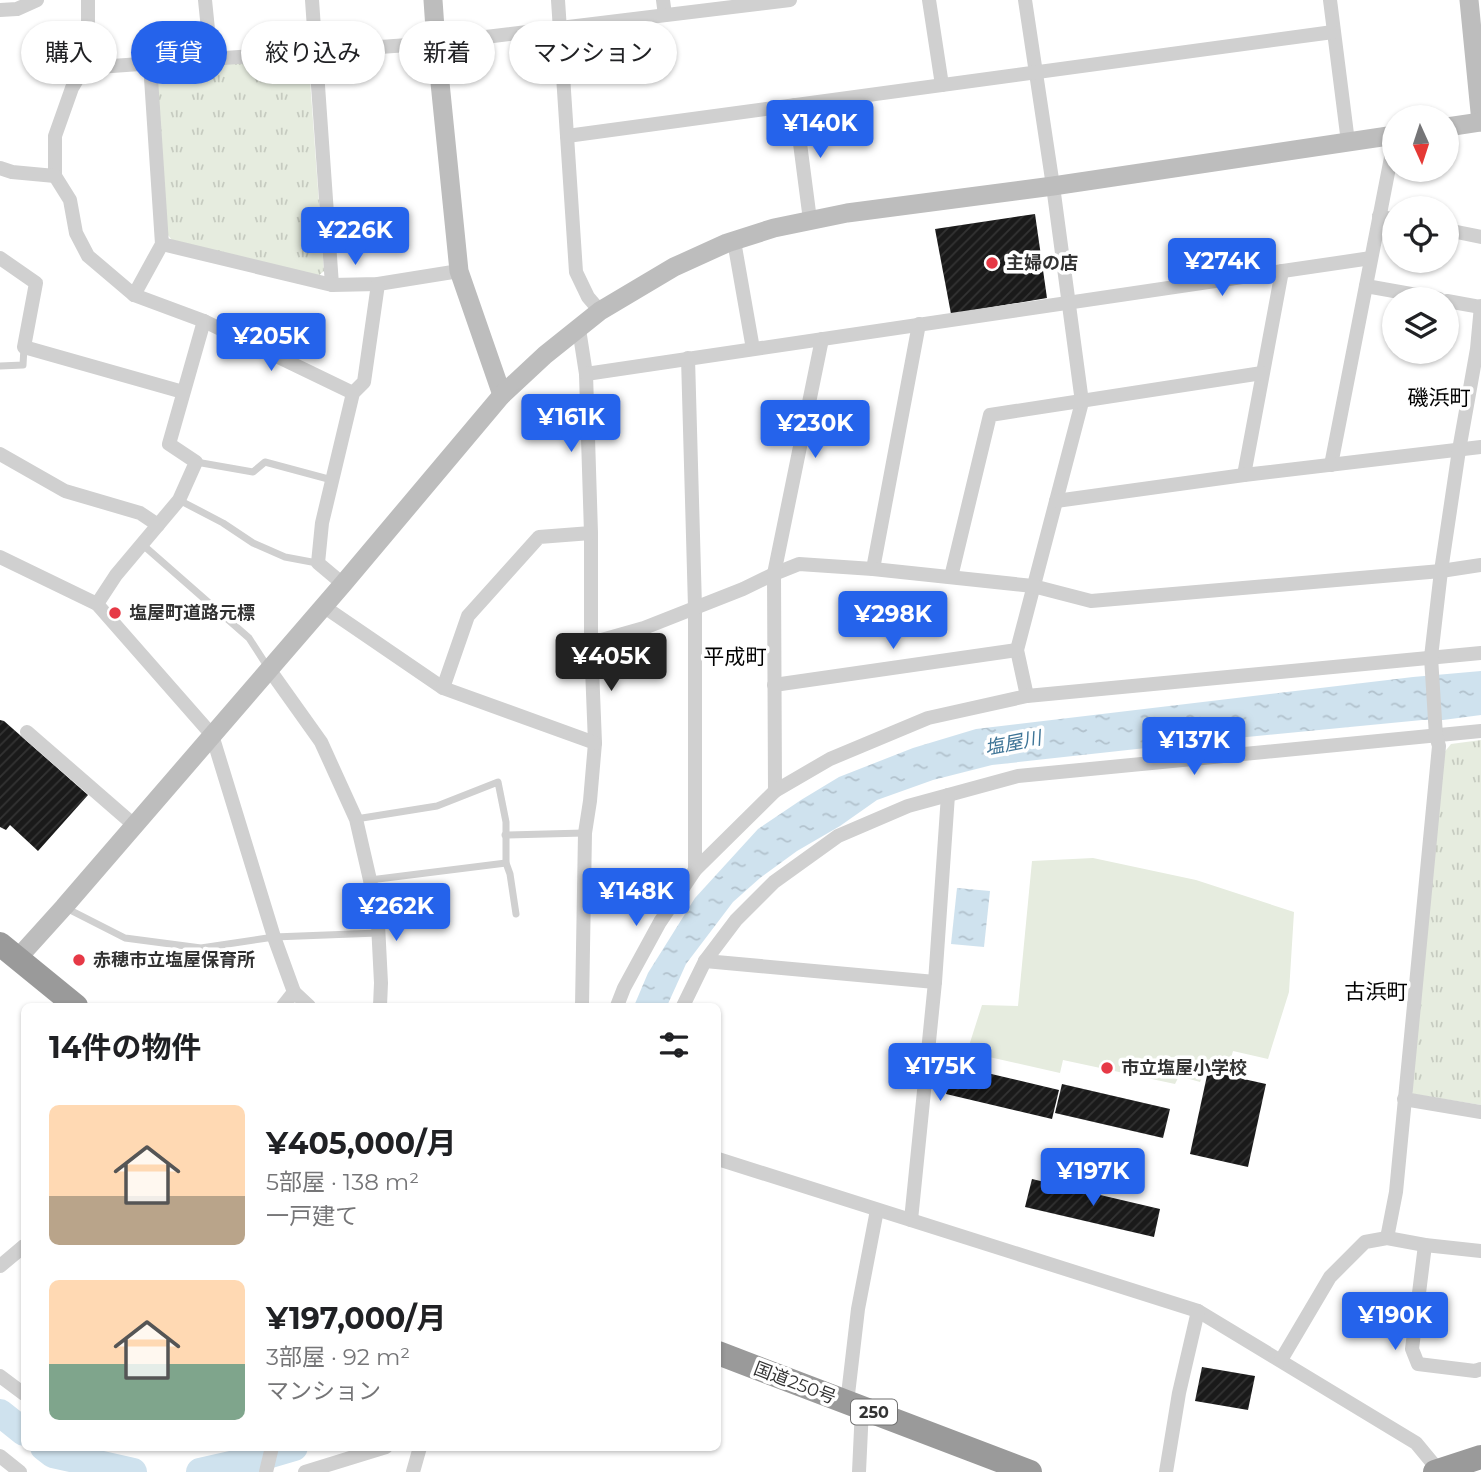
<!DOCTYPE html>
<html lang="ja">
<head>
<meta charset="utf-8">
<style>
  body { margin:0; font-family:Montserrat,"Noto Sans JP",sans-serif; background:#f6f6f6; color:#202124; height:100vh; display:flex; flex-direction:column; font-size:26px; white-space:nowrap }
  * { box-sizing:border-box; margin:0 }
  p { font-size:23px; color:#757577 }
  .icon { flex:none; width:38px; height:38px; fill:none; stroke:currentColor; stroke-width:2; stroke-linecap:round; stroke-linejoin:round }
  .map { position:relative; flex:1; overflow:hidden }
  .sheet { position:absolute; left:21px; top:1003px; width:700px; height:448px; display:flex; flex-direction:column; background:#fff; border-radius:10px; box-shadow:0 2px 5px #0004 }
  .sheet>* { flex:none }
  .guide { position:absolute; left:21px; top:21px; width:700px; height:63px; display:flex; gap:14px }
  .needle { width:46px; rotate:177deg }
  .controls { position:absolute; left:1382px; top:105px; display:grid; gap:14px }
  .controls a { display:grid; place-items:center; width:77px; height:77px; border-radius:50%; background:#fff; box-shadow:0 2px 5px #0004; font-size:35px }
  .price { position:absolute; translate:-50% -60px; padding:0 16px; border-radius:7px; background:#2563eb; color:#fff; font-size:23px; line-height:46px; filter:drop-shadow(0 2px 4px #0008) }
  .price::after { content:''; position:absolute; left:50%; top:42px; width:21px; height:16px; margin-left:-10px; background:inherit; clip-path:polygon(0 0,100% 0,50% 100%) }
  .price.selected { background:#222; color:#fff }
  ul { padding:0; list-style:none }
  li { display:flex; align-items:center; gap:21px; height:175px; padding:0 28px }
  li span { display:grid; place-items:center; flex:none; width:196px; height:140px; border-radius:10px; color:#555 }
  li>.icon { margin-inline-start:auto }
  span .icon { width:84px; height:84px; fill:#fffc; stroke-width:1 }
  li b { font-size:30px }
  h2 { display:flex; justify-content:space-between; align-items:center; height:84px; padding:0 28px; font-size:30px }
  .tag { padding:0 24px; border-radius:32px; background:#fff; box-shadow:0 2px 5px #0004; font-size:24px; line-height:63px }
  .tag.selected { background:#2563eb; color:#fff }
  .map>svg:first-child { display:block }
  .grass { fill:#e6ecdf }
  .park { fill:url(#park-tufts) }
  .water { fill:url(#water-ripples) }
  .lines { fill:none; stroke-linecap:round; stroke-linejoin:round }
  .river { stroke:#cfe2ee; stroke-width:28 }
  .building { fill:url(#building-hatch) }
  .lane { stroke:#d0d0d0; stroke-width:7 }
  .street { stroke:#d0d0d0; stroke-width:14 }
  .secondary { stroke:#bdbdbd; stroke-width:19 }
  .highway { stroke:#9a9a9a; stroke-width:24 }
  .poi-dot { fill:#e63946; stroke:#fff; stroke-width:2.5 }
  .labels { text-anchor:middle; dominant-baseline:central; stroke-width:7; stroke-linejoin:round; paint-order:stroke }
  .shield { fill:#fff; stroke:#707070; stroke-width:2 }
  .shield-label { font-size:16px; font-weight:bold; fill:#333 }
  .poi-label { font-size:18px; font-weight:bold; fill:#333; stroke:#fff; text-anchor:start }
  .street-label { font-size:18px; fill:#333; stroke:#fff }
  .water-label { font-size:19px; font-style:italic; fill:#3f7597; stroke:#fff }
  .quarter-label { font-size:21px; fill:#000; stroke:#fff }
</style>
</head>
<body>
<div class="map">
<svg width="1481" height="1472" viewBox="0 0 1481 1472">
  <defs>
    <pattern id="park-tufts" width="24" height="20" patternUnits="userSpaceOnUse" patternTransform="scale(1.75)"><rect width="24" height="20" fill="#e6ecdf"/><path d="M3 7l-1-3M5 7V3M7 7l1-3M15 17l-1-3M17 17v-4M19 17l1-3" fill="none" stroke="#c6cbc0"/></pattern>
    <pattern id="water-ripples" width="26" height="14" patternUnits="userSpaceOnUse" patternTransform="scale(1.75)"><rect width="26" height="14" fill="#cfe2ee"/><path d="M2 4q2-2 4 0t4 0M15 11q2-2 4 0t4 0" fill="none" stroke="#b2c2cd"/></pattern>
    <pattern id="building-hatch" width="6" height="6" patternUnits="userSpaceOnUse" patternTransform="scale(1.75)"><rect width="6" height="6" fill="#1a1a1a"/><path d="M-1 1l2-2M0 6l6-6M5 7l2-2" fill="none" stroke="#333"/></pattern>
  </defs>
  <rect width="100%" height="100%" fill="#fff"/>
  <path class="grass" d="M 1093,858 L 1196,880 L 1294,912 L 1289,992 L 1268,1059 L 1233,1051 L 1229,1065 L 1208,1062 L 1200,1082 L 1179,1076 L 1175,1084 L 1063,1060 L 1060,1073 L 967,1052 L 982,1005 L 1018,1006 L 1032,861 Z"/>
  <g class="park">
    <path d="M 300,58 L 309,66 L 324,271 L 317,277 L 172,240 L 167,234 L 155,77 L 159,70 Z"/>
    <path d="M 1481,740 L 1481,1105 L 1413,1094 L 1409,1085 L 1442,755 L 1451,744 Z"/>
  </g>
  <g class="water">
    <path d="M 1481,671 L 1481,715 L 1443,720 L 1422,720 L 1237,738 L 992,765 L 933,780 L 877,800 L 840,826 L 797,851 L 760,878 L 733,902 L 686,964 L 667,1006 L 634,1006 L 648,973 L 695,898 L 758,829 L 801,800 L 839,777 L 913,748 L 976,729 L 1413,677 Z"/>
    <path d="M 957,888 L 990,891 L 984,947 L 951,944 Z"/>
  </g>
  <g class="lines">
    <g class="river">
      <path d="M 0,1413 L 24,1432"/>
      <path d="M 44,1447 L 53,1454 L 133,1472"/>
      <path d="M 200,1472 L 240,1463 L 294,1447"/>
    </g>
  </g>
  <g class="building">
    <path d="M 1035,214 L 1047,298 L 951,314 L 935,229 Z"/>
    <path d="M 0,720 L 4,721 L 88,795 L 38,851 L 10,825 L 6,830 L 0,827 Z"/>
    <path d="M 953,1065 L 1059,1090 L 1052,1119 L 946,1094 Z"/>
    <path d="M 1208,1071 L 1266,1084 L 1248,1167 L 1190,1154 Z"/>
    <path d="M 1062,1084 L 1170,1109 L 1163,1138 L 1055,1113 Z"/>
    <path d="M 1032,1179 L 1160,1209 L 1154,1237 L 1025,1207 Z"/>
    <path d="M 1202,1367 L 1255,1376 L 1248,1410 L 1195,1401 Z"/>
  </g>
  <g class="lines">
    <g class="lane">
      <path d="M 0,366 L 23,365 L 24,347"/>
      <path d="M 196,462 L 253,472 L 265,462 L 332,480"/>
      <path d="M 179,500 L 223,523 L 253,543 L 285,557 L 317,563"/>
      <path d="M 143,545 L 249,638 L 269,669"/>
      <path d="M 356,819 L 437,806 L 498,782 L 506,822 L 506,863 L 510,874 L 516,914"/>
      <path d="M 505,835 L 584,833"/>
      <path d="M 370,880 L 506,863"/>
      <path d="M 66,908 L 125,938 L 201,948 L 274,937 L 378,933"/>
    </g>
    <g class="street">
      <path d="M 88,0 L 88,39 L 84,68 L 72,88 L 55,136 L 55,176 L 70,200 L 76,233 L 88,256 L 134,295 L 204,321 L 353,393"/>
      <path d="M 205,0 L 211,59"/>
      <path d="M 312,0 L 332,285"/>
      <path d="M 558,0 L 576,272 L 588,297 L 600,311"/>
      <path d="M 663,0 L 665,15"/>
      <path d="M 929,0 L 942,85"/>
      <path d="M 1025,0 L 1053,186 L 1082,402 L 1017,650 L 1027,696"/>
      <path d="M 1330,0 L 1348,142"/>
      <path d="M 0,10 L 17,9 L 37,0"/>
      <path d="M 84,68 L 436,43 L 790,0"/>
      <path d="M 795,105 L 810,220"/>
      <path d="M 567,136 L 1333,32"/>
      <path d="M 0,168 L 12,172 L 55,176"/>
      <path d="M 1379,216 L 1395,220"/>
      <path d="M 1447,230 L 1481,237"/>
      <path d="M 734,241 L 753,349"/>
      <path d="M 162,244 L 332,285 L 378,284 L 459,271"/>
      <path d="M 0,258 L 36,283 L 24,347 L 183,392"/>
      <path d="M 1366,286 L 1439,299"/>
      <path d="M 134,295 L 162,244 L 150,63"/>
      <path d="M 1447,301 L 1481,307"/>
      <path d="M 579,329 L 586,374 L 591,533 L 591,643 L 595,743 L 590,801 L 585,833 L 582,1006"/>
      <path d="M 688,358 L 695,607 L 695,870"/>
      <path d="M 586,374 L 1371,258"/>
      <path d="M 0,454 L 65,491 L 140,513 L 158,525"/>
      <path d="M 1331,465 L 1395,137"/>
      <path d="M 1244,475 L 1282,271"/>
      <path d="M 1056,501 L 1244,475 L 1481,447"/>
      <path d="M 0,557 L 97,604 L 212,735 L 274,937 L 294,992 L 309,1006"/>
      <path d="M 873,569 L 919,324"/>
      <path d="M 951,577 L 990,415 L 1262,373"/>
      <path d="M 343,584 L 318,563 L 322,523 L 353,393 L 364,382 L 378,284"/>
      <path d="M 97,604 L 116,575 L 179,500 L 196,462 L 169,444 L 204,321"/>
      <path d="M 323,606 L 443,688 L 595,743"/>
      <path d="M 591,643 L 644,628 L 743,589 L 774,574 L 799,564 L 873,569 L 1033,586 L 1091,601 L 1441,571 L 1481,565"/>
      <path d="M 269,669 L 321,742 L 356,819 L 370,880 L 378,924 L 381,983 L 380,1006"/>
      <path d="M 774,685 L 1017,650"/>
      <path d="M 443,688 L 468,616 L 539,537 L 591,533"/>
      <path d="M 27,732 L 134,825"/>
      <path d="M 775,791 L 774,574 L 822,339"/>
      <path d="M 705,961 L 935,982"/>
      <path d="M 283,1006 L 294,992"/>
      <path d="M 617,1006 L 624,988 L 660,922 L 695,870 L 775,791 L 830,759 L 928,718 L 1027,696 L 1481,653"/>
      <path d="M 683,1006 L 705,961 L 736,920 L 774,882 L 838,836 L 908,806 L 1018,776 L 1481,731"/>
      <path d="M 1404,1099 L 1481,1112"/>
      <path d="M 718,1159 L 1198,1311 L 1416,1443 L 1440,1472"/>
      <path d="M 911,1220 L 935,982 L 948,795"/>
      <path d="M 1387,1238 L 1396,1192 L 1439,746 L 1436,736 L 1431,657 L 1441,571 L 1459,450 L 1477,349 L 1481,306"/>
      <path d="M 1425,1245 L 1412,1349 L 1418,1364 L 1475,1371 L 1481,1369"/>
      <path d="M 0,1266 L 24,1246"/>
      <path d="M 1281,1360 L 1330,1277 L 1365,1242 L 1387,1238 L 1425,1245 L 1481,1251"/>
      <path d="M 0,1376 L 24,1394"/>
      <path d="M 847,1403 L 858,1309 L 877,1210"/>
      <path d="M 0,1456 L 20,1472"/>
      <path d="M 266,1472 L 272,1447"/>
      <path d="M 305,1472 L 386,1447"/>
      <path d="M 413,1472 L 420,1447"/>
      <path d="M 859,1472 L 862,1408"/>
      <path d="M 1166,1472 L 1179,1393 L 1198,1311"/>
    </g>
    <g class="secondary">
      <path d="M 433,0 L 436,43 L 459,271 L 502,395"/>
      <path d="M 1469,0 L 1481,122"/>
      <path d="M 1447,127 L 1481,122"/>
      <path d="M 17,959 L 64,907 L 343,584 L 502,395 L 545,355 L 600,311 L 674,267 L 727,243 L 774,228 L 847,213 L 1053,186 L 1395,135"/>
    </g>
    <g class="highway">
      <path d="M 0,944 L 76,1006"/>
      <path d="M 718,1353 L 1030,1472"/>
      <path d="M 1435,1472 L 1481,1457"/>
    </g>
  </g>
  <g class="poi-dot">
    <circle cx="992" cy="263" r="7"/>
    <circle cx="115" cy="613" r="7"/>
    <circle cx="79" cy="960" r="7"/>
    <circle cx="1107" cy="1068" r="7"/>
  </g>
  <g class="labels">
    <rect class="shield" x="851" y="1399.5" width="46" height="25" rx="5"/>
    <g class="shield-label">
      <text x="874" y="1412">250</text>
    </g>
    <g class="poi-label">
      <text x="1006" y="263">主婦の店</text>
      <text x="129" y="613">塩屋町道路元標</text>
      <text x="93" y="960">赤穂市立塩屋保育所</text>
      <text x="1121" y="1068">市立塩屋小学校</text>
    </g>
    <g class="street-label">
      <text transform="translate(795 1383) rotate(21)">国道250号</text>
    </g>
    <g class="water-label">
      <text transform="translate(1013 743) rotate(-11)">塩屋川</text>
    </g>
    <g class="quarter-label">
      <text x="1439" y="397">磯浜町</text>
      <text x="735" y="656">平成町</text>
      <text x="1376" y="991">古浜町</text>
    </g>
  </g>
</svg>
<div class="controls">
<a><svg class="needle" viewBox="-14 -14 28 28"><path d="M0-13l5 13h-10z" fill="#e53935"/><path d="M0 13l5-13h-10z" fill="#757577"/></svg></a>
<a><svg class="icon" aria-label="locate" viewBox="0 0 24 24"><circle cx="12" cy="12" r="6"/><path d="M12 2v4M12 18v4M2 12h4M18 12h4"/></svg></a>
<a><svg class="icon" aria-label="layers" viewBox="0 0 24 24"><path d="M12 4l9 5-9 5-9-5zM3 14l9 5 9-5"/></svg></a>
</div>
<b class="price" style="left:820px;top:160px">¥140K</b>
<b class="price" style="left:355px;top:267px">¥226K</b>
<b class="price" style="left:1222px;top:298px">¥274K</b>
<b class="price" style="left:271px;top:373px">¥205K</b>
<b class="price" style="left:571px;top:454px">¥161K</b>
<b class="price" style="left:815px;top:460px">¥230K</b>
<b class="price" style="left:893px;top:651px">¥298K</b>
<b class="price selected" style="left:611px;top:693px">¥405K</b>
<b class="price" style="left:1194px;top:777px">¥137K</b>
<b class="price" style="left:636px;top:928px">¥148K</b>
<b class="price" style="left:396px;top:943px">¥262K</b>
<b class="price" style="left:940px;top:1103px">¥175K</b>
<b class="price" style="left:1093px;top:1208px">¥197K</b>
<b class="price" style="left:1395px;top:1352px">¥190K</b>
<div class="guide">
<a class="tag">購入</a>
<a class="tag selected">賃貸</a>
<a class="tag">絞り込み</a>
<a class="tag">新着</a>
<a class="tag">マンション</a>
</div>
<section class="sheet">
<h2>14件の物件<svg class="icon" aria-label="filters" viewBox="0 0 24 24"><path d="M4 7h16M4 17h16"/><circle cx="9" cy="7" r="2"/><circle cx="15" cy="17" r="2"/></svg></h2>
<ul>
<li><span style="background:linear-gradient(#ffd9b3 65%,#b9a48a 0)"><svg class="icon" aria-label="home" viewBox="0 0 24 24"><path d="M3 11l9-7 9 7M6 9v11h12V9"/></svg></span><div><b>¥405,000/月</b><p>5部屋 · 138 m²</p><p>一戸建て</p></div></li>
<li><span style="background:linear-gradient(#ffd9b3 60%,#7fa58c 0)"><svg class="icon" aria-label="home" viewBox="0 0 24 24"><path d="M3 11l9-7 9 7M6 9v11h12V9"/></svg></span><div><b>¥197,000/月</b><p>3部屋 · 92 m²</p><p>マンション</p></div></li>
</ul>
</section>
</div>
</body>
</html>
